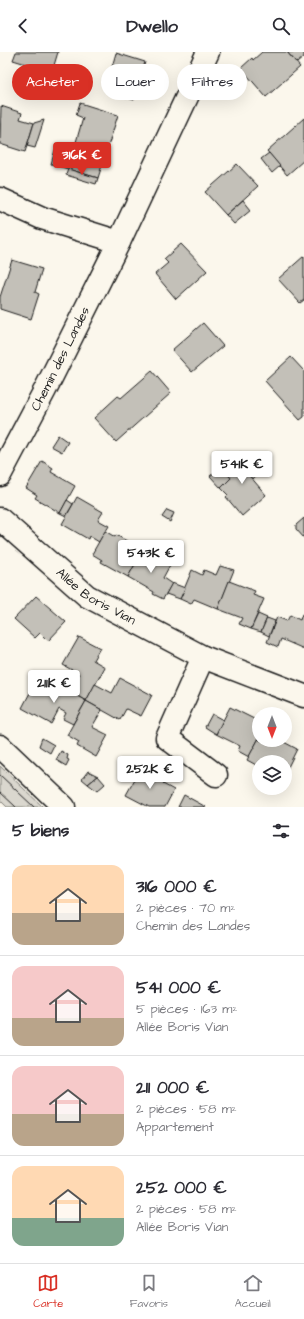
<!DOCTYPE html>
<html lang="fr">
<head>
<meta charset="utf-8">
<style>
  body { margin:0; font-family:"Architects Daughter",sans-serif; background:#f7f7f7; color:#2b2b33; height:100vh; display:flex; flex-direction:column; font-size:15px; white-space:nowrap }
  * { box-sizing:border-box; margin:0 }
  p { font-size:13px; color:#7c7c81 }
  .icon { flex:none; width:22px; height:22px; fill:none; stroke:currentColor; stroke-width:2; stroke-linecap:round; stroke-linejoin:round }
  .map { position:relative; height:755px; overflow:hidden }
  .side { display:flex; flex-direction:column; background:#fff; flex:1 }
  .side>* { flex:none }
  .banner { position:absolute; left:12px; top:12px; width:280px; height:36px; display:flex; gap:8px }
  .needle { width:26px; rotate:180deg }
  .buttons { position:absolute; left:252px; top:655px; display:grid; gap:8px }
  .buttons a { display:grid; place-items:center; width:40px; height:40px; border-radius:50%; background:#fff; box-shadow:0 4px 16px #0002; font-size:20px }
  .price { position:absolute; translate:-50% -34px; padding:0 9px; border-radius:4px; background:#fff; color:#222; font-size:13px; line-height:26px; filter:drop-shadow(0 1px 2px #0008) }
  .price::after { content:''; position:absolute; left:50%; top:24px; width:12px; height:9px; margin-left:-6px; background:inherit; clip-path:polygon(0 0,100% 0,50% 100%) }
  .price.on { background:#d93025; color:#fff }
  ul { padding:0; list-style:none }
  li { display:flex; align-items:center; gap:12px; height:100px; padding:0 12px }
  li+li { border-top:1px solid #e1e1e2 }
  li span { display:grid; place-items:center; flex:none; width:112px; height:80px; border-radius:12px; color:#555 }
  li>.icon { margin-inline-start:auto }
  span .icon { width:48px; height:48px; fill:#fffc; stroke-width:1 }
  li b { font-size:17px }
  h2 { display:flex; justify-content:space-between; align-items:center; height:48px; padding:0 12px; font-size:17px }
  .chip { padding:0 14px; border-radius:18px; background:#fff; box-shadow:0 4px 16px #0002; font-size:14px; line-height:36px }
  .chip.on { background:#d93025; color:#fff }
  header { display:flex; justify-content:space-between; align-items:center; height:52px; padding:0 12px; background:#fff; font-size:18px; font-weight:700 }
  .menu { display:flex; justify-content:space-around; align-items:center; height:56px; border-top:1px solid #e1e1e2; background:#fff; font-size:11px; color:#7c7c81 }
  .menu a { display:grid; justify-items:center; gap:2px }
  .menu .on { color:#d93025 }
  .map>svg:first-child { display:block }
  .green { fill:#dad7ce; stroke:#7b7a75 }
  .building { fill:#c3c0b8; stroke:#1c1c1c }
  .lines { fill:none; stroke-linecap:round; stroke-linejoin:round }
  .minor-casing { stroke:#1c1c1c; stroke-width:25 }
  .tertiary-casing { stroke:#1c1c1c; stroke-width:25 }
  .secondary-casing { stroke:#1c1c1c; stroke-width:25 }
  .minor { stroke:#fbf7ec; stroke-width:22 }
  .tertiary { stroke:#fbf7ec; stroke-width:22 }
  .secondary { stroke:#fbf7ec; stroke-width:22 }
  .tram { stroke:#1c1c1c; stroke-width:1 }
  .labels { text-anchor:middle; dominant-baseline:central; stroke-width:3; stroke-linejoin:round; paint-order:stroke }
  .street-label { font-size:13px; fill:#1c1c1c; stroke:#fbf7ec }
</style>
</head>
<body>
<header><svg class="icon" aria-label="back" viewBox="0 0 24 24"><path d="M15 5l-7 7 7 7"/></svg>Dwello<svg class="icon" aria-label="search" viewBox="0 0 24 24"><circle cx="10" cy="10" r="6"/><path d="M15 15l6 6"/></svg></header>
<div class="map">
<svg width="304" height="755" viewBox="0 0 304 755">
  <rect width="100%" height="100%" fill="#fbf7ec"/>
  <filter id="ink" filterUnits="userSpaceOnUse"><feTurbulence type="fractalNoise" baseFrequency=".025" numOctaves="2"/><feDisplacementMap in="SourceGraphic" scale="8" xChannelSelector="R" yChannelSelector="G"/><feConvolveMatrix kernelMatrix="1 2 1 2 8 2 1 2 1" color-interpolation-filters="sRGB"/></filter>
  <g filter="url(#ink)">
    <path class="green" d="M 0,714 L 43,755 L 7,755 L 0,748 Z"/>
    <g class="building">
      <path d="M 16,0 L 58,0 L 52,20 L 13,8 Z"/>
      <path d="M 262,0 L 287,0 L 300,15 L 266,45 L 241,16 L 252,6 L 253,8 Z"/>
      <path d="M 287,0 L 304,0 L 304,5 L 297,11 Z"/>
      <path d="M 116,1 L 145,10 L 134,48 L 105,39 Z"/>
      <path d="M 80,51 L 118,63 L 98,126 L 51,112 L 55,98 L 72,104 L 83,66 L 76,63 Z"/>
      <path d="M 1,54 L 22,61 L 20,67 L 34,71 L 25,100 L 0,92 Z"/>
      <path d="M 304,66 L 304,108 L 287,123 L 267,99 Z"/>
      <path d="M 44,68 L 35,96 L 27,94 L 34,71 Z"/>
      <path d="M 269,101 L 280,114 L 272,121 L 261,107 Z"/>
      <path d="M 237,112 L 258,134 L 226,163 L 205,140 Z"/>
      <path d="M 68,117 L 98,126 L 96,132 L 66,123 Z"/>
      <path d="M 243,148 L 251,158 L 234,172 L 226,163 Z"/>
      <path d="M 181,192 L 207,219 L 176,247 L 155,222 L 168,211 L 164,207 Z"/>
      <path d="M 304,204 L 304,248 L 300,251 L 278,227 Z"/>
      <path d="M 12,208 L 42,217 L 35,240 L 39,242 L 31,267 L 0,257 L 0,245 Z"/>
      <path d="M 203,271 L 223,294 L 192,320 L 172,298 Z"/>
      <path d="M 291,305 L 304,319 L 304,365 L 300,368 L 265,329 Z"/>
      <path d="M 152,319 L 171,341 L 116,390 L 94,366 L 118,344 L 121,346 Z"/>
      <path d="M 58,383 L 68,390 L 62,400 L 51,394 Z"/>
      <path d="M 241,400 L 255,417 L 249,423 L 266,443 L 242,464 L 226,445 L 228,443 L 221,436 L 231,426 L 221,415 Z"/>
      <path d="M 42,409 L 53,416 L 51,420 L 75,434 L 60,461 L 35,446 L 37,443 L 26,436 Z"/>
      <path d="M 221,415 L 231,426 L 221,436 L 210,424 Z"/>
      <path d="M 255,417 L 259,421 L 252,427 L 249,423 Z"/>
      <path d="M 77,445 L 103,460 L 98,468 L 109,474 L 99,490 L 89,484 L 88,487 L 62,472 Z"/>
      <path d="M 67,448 L 73,452 L 66,464 L 60,461 Z"/>
      <path d="M 167,458 L 174,461 L 170,470 L 162,465 Z"/>
      <path d="M 304,466 L 304,486 L 296,477 L 296,473 Z"/>
      <path d="M 105,479 L 115,485 L 116,483 L 143,498 L 128,525 L 101,510 L 102,508 L 92,502 Z"/>
      <path d="M 143,498 L 170,513 L 163,526 L 172,532 L 163,547 L 153,542 L 154,540 L 128,525 Z"/>
      <path d="M 220,514 L 234,518 L 218,557 L 194,547 L 191,552 L 180,547 L 192,518 L 202,523 L 204,518 L 216,523 Z"/>
      <path d="M 229,529 L 255,539 L 253,543 L 264,547 L 251,577 L 239,572 L 242,566 L 218,557 Z"/>
      <path d="M 172,531 L 185,536 L 180,547 L 166,542 Z"/>
      <path d="M 36,544 L 66,570 L 48,589 L 40,581 L 35,586 L 14,567 Z"/>
      <path d="M 258,562 L 267,566 L 261,580 L 251,577 Z"/>
      <path d="M 302,562 L 304,562 L 304,597 L 281,587 L 278,595 L 267,590 L 277,565 L 287,569 L 290,563 L 300,568 Z"/>
      <path d="M 267,566 L 275,569 L 269,584 L 261,580 Z"/>
      <path d="M 79,585 L 100,596 L 93,608 L 105,615 L 86,649 L 69,639 L 79,622 L 63,613 Z"/>
      <path d="M 120,626 L 152,643 L 141,664 L 126,657 L 120,668 L 86,649 L 95,632 L 112,641 Z"/>
      <path d="M 52,630 L 86,649 L 73,672 L 63,667 L 66,661 L 59,657 L 51,672 L 22,656 L 33,635 L 45,642 Z"/>
      <path d="M 86,649 L 102,658 L 92,675 L 108,683 L 96,705 L 77,694 L 79,690 L 67,683 Z"/>
      <path d="M 230,655 L 256,668 L 254,672 L 259,674 L 259,686 L 249,705 L 238,699 L 240,694 L 216,682 Z"/>
      <path d="M 212,662 L 223,668 L 216,682 L 205,675 Z"/>
      <path d="M 42,686 L 54,693 L 50,701 L 39,694 Z"/>
      <path d="M 259,686 L 259,688 L 280,688 L 297,697 L 285,721 L 285,710 L 259,710 L 258,714 L 247,708 Z"/>
      <path d="M 61,699 L 68,703 L 67,707 L 69,708 L 66,714 L 56,708 Z"/>
      <path d="M 141,716 L 165,730 L 163,732 L 174,738 L 165,755 L 149,755 L 126,743 Z"/>
      <path d="M 88,719 L 98,724 L 88,732 L 82,727 Z"/>
      <path d="M 98,724 L 105,732 L 97,739 L 88,732 Z"/>
      <path d="M 184,743 L 206,755 L 178,755 Z"/>
    </g>
    <g class="lines">
      <g class="minor-casing">
        <g id="minor">
          <path d="M 0,147 L 42,166 L 119,190"/>
          <path id="s1" d="M 0,467 L 87,544 L 203,605 L 167,686 L 216,723"/>
          <path d="M 203,605 L 304,644"/>
        </g>
      </g>
      <g class="tertiary-casing">
        <g id="tertiary">
          <path id="s2" d="M 0,423 L 45,338 L 119,190 L 208,0"/>
        </g>
      </g>
      <g class="secondary-casing">
        <path id="secondary" d="M 0,694 L 64,755"/>
      </g>
      <use href="#minor" class="minor"/>
      <use href="#tertiary" class="tertiary"/>
      <use href="#secondary" class="secondary"/>
      <g class="tram">
        <path d="M 0,723 L 34,755"/>
        <path d="M 0,740 L 16,755"/>
      </g>
    </g>
  </g>
  <g class="labels">
    <g class="street-label">
      <text stroke="none"><textPath href="#s2" startOffset="131">Chemin des Landes</textPath></text>
      <text stroke="none"><textPath href="#s1" startOffset="124">Allée Boris Vian</textPath></text>
    </g>
  </g>
</svg>
<div class="buttons">
<a><svg class="needle" viewBox="-14 -14 28 28"><path d="M0-13l5 13h-10z" fill="#e53935"/><path d="M0 13l5-13h-10z" fill="#7c7c81"/></svg></a>
<a><svg class="icon" aria-label="layers" viewBox="0 0 24 24"><path d="M12 4l9 5-9 5-9-5zM3 14l9 5 9-5"/></svg></a>
</div>
<b class="price on" style="left:82px;top:124px">316K €</b>
<b class="price" style="left:242px;top:433px">541K €</b>
<b class="price" style="left:151px;top:522px">543K €</b>
<b class="price" style="left:54px;top:652px">211K €</b>
<b class="price" style="left:150px;top:738px">252K €</b>
<div class="banner">
<a class="chip on">Acheter</a>
<a class="chip">Louer</a>
<a class="chip">Filtres</a>
</div>
</div>
<section class="side">
<h2>5 biens<svg class="icon" aria-label="filters" viewBox="0 0 24 24"><path d="M4 7h16M4 17h16"/><circle cx="9" cy="7" r="2"/><circle cx="15" cy="17" r="2"/></svg></h2>
<ul>
<li><span style="background:linear-gradient(#ffd9b3 60%,#b9a48a 0)"><svg class="icon" aria-label="home" viewBox="0 0 24 24"><path d="M3 11l9-7 9 7M6 9v11h12V9"/></svg></span><div><b>316 000 €</b><p>2 pièces · 70 m²</p><p>Chemin des Landes</p></div></li>
<li><span style="background:linear-gradient(#f6c9c9 65%,#b9a48a 0)"><svg class="icon" aria-label="home" viewBox="0 0 24 24"><path d="M3 11l9-7 9 7M6 9v11h12V9"/></svg></span><div><b>541 000 €</b><p>5 pièces · 163 m²</p><p>Allée Boris Vian</p></div></li>
<li><span style="background:linear-gradient(#f6c9c9 60%,#b9a48a 0)"><svg class="icon" aria-label="home" viewBox="0 0 24 24"><path d="M3 11l9-7 9 7M6 9v11h12V9"/></svg></span><div><b>211 000 €</b><p>2 pièces · 58 m²</p><p>Appartement</p></div></li>
<li><span style="background:linear-gradient(#ffd9b3 65%,#7fa58c 0)"><svg class="icon" aria-label="home" viewBox="0 0 24 24"><path d="M3 11l9-7 9 7M6 9v11h12V9"/></svg></span><div><b>252 000 €</b><p>2 pièces · 58 m²</p><p>Allée Boris Vian</p></div></li>
</ul>
</section>
<nav class="menu">
<a class="on"><svg class="icon" aria-label="map" viewBox="0 0 24 24"><path d="M3 6l6-2 6 2 6-2v14l-6 2-6-2-6 2zM9 4v14M15 6v14"/></svg>Carte</a>
<a><svg class="icon" aria-label="saved" viewBox="0 0 24 24"><path d="M7 4h10v16l-5-4-5 4z"/></svg>Favoris</a>
<a><svg class="icon" aria-label="home" viewBox="0 0 24 24"><path d="M3 11l9-7 9 7M6 9v11h12V9"/></svg>Accueil</a>
</nav>
</body>
</html>
